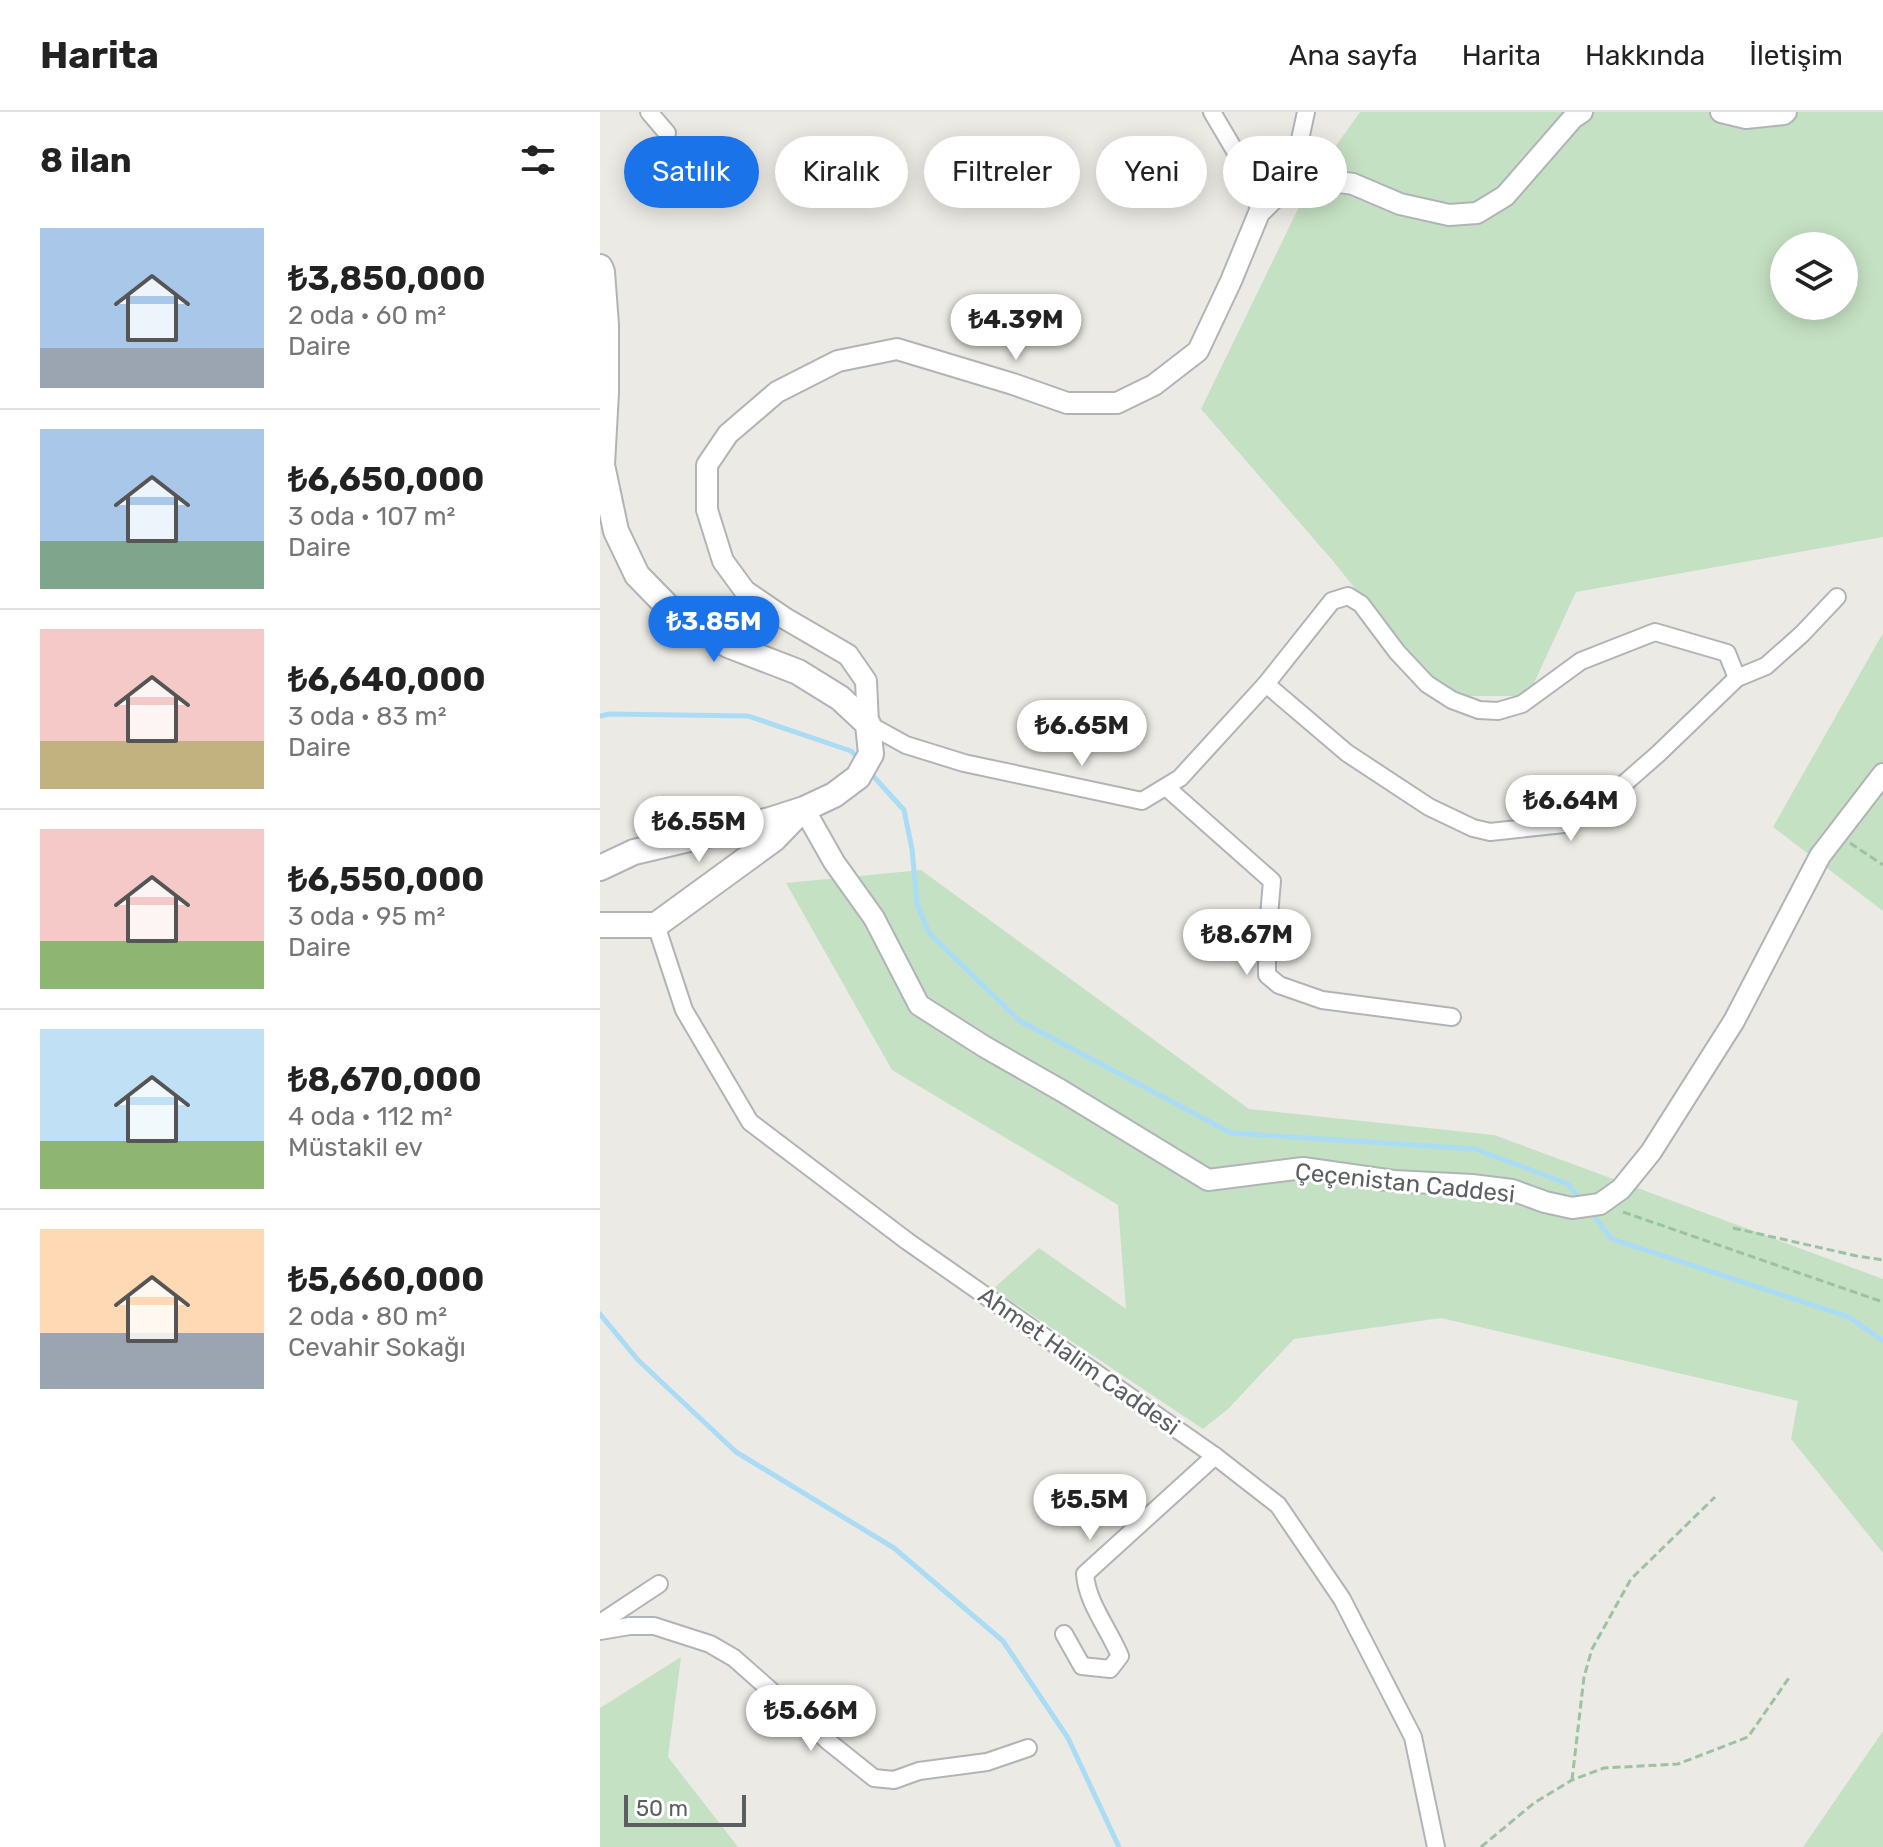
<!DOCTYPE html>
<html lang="tr">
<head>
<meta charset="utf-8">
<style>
  body { margin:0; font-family:Rubik,sans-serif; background:#f6f6f6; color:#222; height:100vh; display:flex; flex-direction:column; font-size:30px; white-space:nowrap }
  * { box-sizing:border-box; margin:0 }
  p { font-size:26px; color:#767676 }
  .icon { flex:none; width:44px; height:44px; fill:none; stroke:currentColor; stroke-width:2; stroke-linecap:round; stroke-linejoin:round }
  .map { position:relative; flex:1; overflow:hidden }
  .panel { display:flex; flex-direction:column; background:#fff; width:600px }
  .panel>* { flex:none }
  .top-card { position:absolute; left:24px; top:24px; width:760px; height:72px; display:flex; gap:16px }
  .controls { position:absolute; left:1170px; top:120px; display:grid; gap:16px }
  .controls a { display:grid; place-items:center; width:88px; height:88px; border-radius:50%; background:#fff; box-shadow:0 4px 20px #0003; font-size:40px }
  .scale { position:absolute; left:24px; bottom:20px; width:122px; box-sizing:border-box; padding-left:8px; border:4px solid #5c5f62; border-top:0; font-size:22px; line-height:28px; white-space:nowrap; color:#5c5f62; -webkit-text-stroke:6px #fff; paint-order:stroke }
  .price { position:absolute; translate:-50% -68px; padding:0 18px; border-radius:28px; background:#fff; color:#222; font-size:26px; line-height:52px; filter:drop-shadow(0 2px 4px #0008) }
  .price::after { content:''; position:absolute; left:50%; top:48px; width:24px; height:18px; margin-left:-12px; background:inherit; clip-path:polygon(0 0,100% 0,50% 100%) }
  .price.selected { background:#1a73e8; color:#fff }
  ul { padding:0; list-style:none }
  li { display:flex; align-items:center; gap:24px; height:200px; padding:0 40px }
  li+li { border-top:2px solid #e0e0e0 }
  li span { display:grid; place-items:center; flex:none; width:224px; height:160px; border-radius:0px; color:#555 }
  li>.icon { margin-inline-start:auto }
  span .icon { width:96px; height:96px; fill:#fffc; stroke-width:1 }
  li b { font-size:34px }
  h2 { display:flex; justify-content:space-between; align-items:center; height:96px; padding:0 40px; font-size:34px }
  .tag { padding:0 28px; border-radius:36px; background:#fff; box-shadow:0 4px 20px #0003; font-size:28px; line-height:72px }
  .tag.selected { background:#1a73e8; color:#fff }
  header { display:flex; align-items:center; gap:48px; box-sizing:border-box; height:112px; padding:0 40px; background:#fff; border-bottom:2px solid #e0e0e0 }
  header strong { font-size:38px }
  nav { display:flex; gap:44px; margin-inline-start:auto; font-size:28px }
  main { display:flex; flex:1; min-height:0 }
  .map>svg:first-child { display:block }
  .green { fill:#c5e1c3; fill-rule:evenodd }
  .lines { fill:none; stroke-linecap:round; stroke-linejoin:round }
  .stream { stroke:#abdcf5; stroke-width:5 }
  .minor-casing { stroke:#b1b4b7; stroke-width:20 }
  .tertiary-casing { stroke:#b1b4b7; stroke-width:24 }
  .secondary-casing { stroke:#b0b3b7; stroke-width:28 }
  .path { stroke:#9cc2a3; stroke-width:3; stroke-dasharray:8 4; stroke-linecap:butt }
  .minor { stroke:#fff; stroke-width:16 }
  .tertiary { stroke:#fff; stroke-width:20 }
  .secondary { stroke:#fff; stroke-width:24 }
  .labels { text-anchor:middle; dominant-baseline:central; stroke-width:6; stroke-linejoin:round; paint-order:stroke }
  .street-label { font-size:24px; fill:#5c5f62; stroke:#fff }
</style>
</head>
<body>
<header>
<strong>Harita</strong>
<nav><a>Ana sayfa</a><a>Harita</a><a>Hakkında</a><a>İletişim</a></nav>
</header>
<main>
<section class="panel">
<h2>8 ilan<svg class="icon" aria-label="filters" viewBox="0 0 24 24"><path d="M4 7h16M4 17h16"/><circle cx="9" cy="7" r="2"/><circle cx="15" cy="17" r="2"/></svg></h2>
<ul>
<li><span style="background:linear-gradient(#a9c7e8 75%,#9aa5b1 0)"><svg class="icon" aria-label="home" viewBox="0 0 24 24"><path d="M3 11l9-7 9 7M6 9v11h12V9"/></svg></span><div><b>₺3,850,000</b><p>2 oda · 60 m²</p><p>Daire</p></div></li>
<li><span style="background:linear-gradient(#a9c7e8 70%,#7fa58c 0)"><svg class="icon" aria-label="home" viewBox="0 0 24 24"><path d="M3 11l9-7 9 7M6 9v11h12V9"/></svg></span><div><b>₺6,650,000</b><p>3 oda · 107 m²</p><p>Daire</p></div></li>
<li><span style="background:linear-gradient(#f6c9c9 70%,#c2b280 0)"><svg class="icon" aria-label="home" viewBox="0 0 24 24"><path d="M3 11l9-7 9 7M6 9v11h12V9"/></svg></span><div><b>₺6,640,000</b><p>3 oda · 83 m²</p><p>Daire</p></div></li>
<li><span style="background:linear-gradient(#f6c9c9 70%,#8fb573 0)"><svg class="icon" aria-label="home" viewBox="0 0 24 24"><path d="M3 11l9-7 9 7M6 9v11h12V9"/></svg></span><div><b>₺6,550,000</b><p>3 oda · 95 m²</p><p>Daire</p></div></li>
<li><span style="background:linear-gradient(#bfe0f5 70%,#8fb573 0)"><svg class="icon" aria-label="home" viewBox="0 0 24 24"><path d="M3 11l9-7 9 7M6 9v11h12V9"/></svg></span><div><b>₺8,670,000</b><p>4 oda · 112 m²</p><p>Müstakil ev</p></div></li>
<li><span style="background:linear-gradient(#ffd9b3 65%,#9aa5b1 0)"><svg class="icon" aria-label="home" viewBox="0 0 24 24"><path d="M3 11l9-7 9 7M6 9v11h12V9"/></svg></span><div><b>₺5,660,000</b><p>2 oda · 80 m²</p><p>Cevahir Sokağı</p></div></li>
</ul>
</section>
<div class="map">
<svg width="1283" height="1735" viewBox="0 0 1283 1735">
  <rect width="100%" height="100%" fill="#eceae4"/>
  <g class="green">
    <path d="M 760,0 L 1283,0 L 1283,425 L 976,480 L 928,584 L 841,584 L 733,449 L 601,297 L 713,66 ZM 1184,134 L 1244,134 L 1244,194 L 1184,194 Z"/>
    <path d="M 1283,521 L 1283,799 L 1173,715 Z"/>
    <path d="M 321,758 L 649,997 L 894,1023 L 1283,1167 L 1283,1441 L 1191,1327 L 1198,1289 L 841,1206 L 694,1227 L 628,1297 L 603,1317 L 393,1177 L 439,1136 L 526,1197 L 518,1093 L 292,958 L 186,771 Z"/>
    <path d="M 81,1545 L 68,1645 L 138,1735 L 0,1735 L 0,1596 Z"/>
    <path d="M 1283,1619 L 1283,1735 L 1203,1735 Z"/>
  </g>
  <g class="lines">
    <g class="stream">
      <path d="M 0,604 L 9,602 L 148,604 L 251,639 L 254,642"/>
      <path d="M 274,665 L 304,698 L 312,737 L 317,792 L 329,821 L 420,909 L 631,1021 L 875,1037 L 968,1072 L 976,1082"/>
      <path d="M 996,1107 L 1012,1127 L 1249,1205 L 1283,1229"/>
      <path d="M 0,1202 L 38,1248 L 136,1340 L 294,1436 L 403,1529 L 468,1626 L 519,1735"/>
    </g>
    <g class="minor-casing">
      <g id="minor">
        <path d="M 49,0 L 67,21"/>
        <path d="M 612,0 L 655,73 L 659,101"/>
        <path d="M 685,75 L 696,46 L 706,0"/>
        <path d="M 666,572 L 747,641 L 829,695 L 873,716 L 890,720 L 964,712 L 994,698 L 1058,642 L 1137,566 L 1166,554 L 1202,522 L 1237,485"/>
        <path d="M 268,612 L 306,633 L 364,651 L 542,689 L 580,666 L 666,572 L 732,489 L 748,484 L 761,492 L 797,540 L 827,572 L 852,588 L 879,598 L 898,599 L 922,592 L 981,549 L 1055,520 L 1127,541 L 1137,566"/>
        <path d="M 566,675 L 672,769 L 667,827 L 667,863 L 679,873 L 722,888 L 852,905"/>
        <path d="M 56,813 L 84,898 L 150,1010 L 307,1129 L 615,1344 L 678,1393 L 742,1487 L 813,1625 L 836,1735"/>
        <path d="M 0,1511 L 59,1472"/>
        <path d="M 0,1519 L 30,1514 L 54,1514 L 110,1532 L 134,1546 L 229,1630 L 274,1666 L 294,1668 L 319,1659 L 387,1650 L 428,1636"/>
        <path d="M 464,1522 L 482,1554 L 510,1557 L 520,1544 C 509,1517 487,1491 485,1462 L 615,1344"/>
      </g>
    </g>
    <g class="tertiary-casing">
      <g id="tertiary">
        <path d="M 1121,0 L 1146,6 L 1184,2 L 1186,0"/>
        <path d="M 268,612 L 266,569 L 248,543 L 186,507 L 145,479 L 123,449 L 107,398 L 107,353 L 128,322 L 177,280 L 238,249 L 297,237 L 413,272 L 467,291 L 517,291 L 554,273 L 598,239 L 631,169 L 659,101 L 685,75 L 713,66 L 753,72 L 800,92 L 849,103 L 877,101 L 905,84 L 973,6 L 982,0"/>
        <path d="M 204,697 L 234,750 L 274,806 L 319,893 L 385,935 L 462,979 L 608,1068 L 703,1056 L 794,1069 L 872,1073 L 912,1078 L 945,1090 L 972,1096 L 1000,1092 L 1021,1077 L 1051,1040 L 1134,909 L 1220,744 L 1283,662"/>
      </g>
    </g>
    <g class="secondary-casing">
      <g id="secondary">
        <path d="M 0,155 L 2,160 L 6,213 L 6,280 L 2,353 L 16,419 L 37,463 L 74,501 L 128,533 L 198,560 L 240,586 L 268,612 L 271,642 L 258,665 L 234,683 L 204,697 L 170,708 L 34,740 L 0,756"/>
        <path d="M 0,813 L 56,813 L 174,727 L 199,701"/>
      </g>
    </g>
    <g class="path">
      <path d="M 1250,731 L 1283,753"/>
      <path d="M 1023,1100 L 1283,1190"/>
      <path d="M 1133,1116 L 1257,1144 L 1283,1148"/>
      <path d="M 972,1668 L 984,1565 L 992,1537 L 1031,1467 L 1115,1385"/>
      <path d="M 881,1735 L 934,1691 L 972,1668 L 1004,1656 L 1078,1652 L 1148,1625 L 1191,1563"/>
    </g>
    <use href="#minor" class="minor"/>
    <use href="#tertiary" class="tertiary"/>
    <use href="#secondary" class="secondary"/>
  </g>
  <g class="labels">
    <g class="street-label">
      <text transform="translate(805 1071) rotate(6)">Çeçenistan Caddesi</text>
      <text transform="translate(479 1249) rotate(35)">Ahmet Halim Caddesi</text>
    </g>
  </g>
</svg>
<div class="controls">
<a><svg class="icon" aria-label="layers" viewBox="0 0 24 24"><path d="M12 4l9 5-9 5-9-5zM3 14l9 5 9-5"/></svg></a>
</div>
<div class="scale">50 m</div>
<b class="price" style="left:416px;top:250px">₺4.39M</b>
<b class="price selected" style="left:114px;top:552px">₺3.85M</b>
<b class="price" style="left:482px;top:656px">₺6.65M</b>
<b class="price" style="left:971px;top:731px">₺6.64M</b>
<b class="price" style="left:99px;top:752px">₺6.55M</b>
<b class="price" style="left:647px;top:865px">₺8.67M</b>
<b class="price" style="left:490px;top:1430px">₺5.5M</b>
<b class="price" style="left:211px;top:1641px">₺5.66M</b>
<div class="top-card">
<a class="tag selected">Satılık</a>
<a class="tag">Kiralık</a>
<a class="tag">Filtreler</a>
<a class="tag">Yeni</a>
<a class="tag">Daire</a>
</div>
</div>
</main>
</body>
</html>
